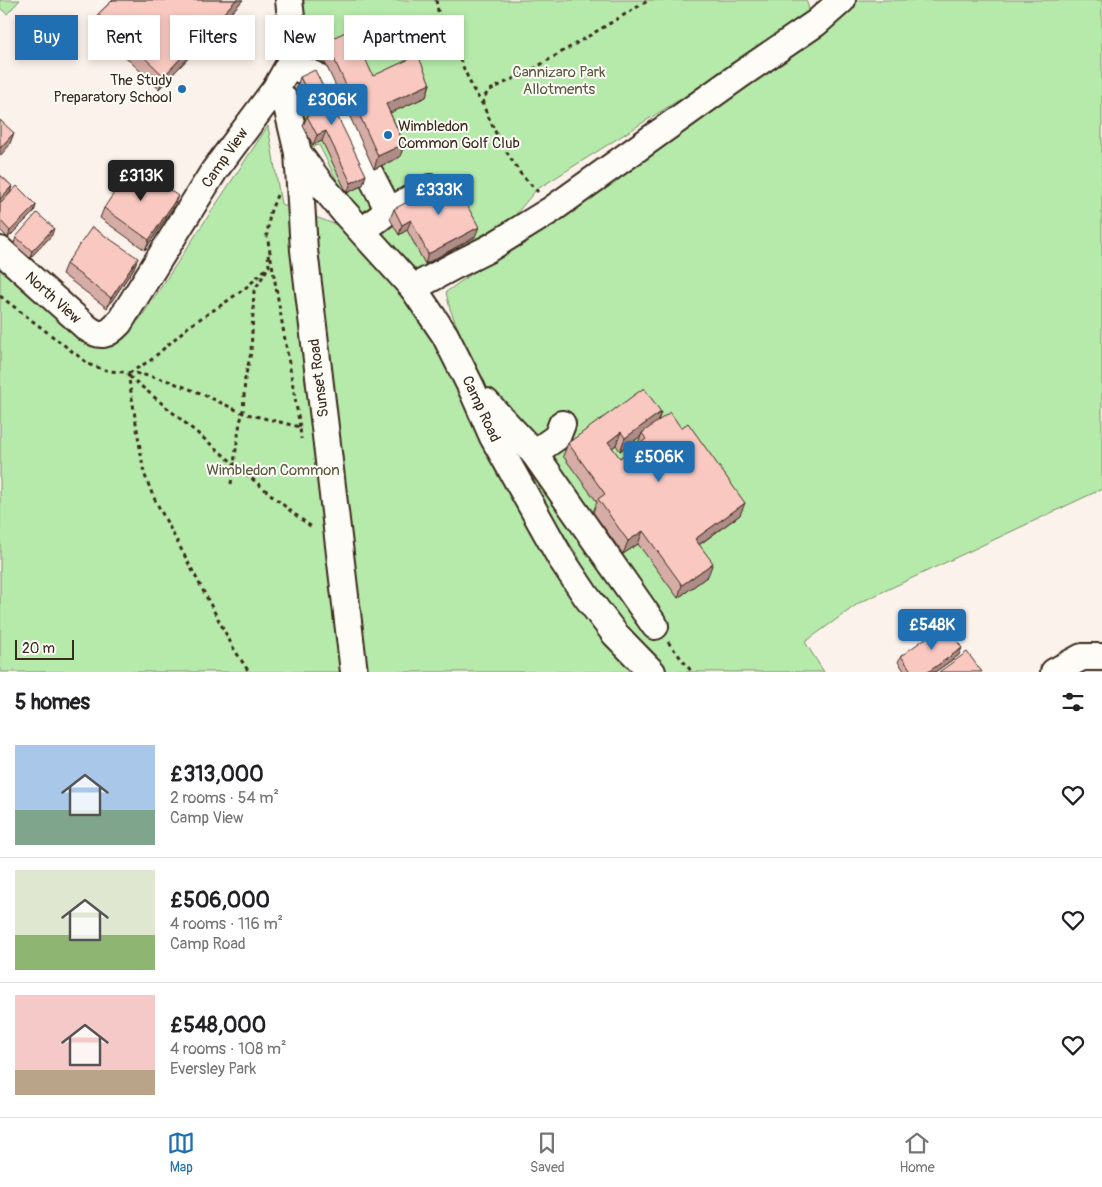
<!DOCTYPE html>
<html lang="en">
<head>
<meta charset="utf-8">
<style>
  body { margin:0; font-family:Pangolin,sans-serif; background:#f2f2f2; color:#202124; height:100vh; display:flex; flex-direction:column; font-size:19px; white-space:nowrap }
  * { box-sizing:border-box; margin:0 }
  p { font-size:16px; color:#757577 }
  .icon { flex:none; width:28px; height:28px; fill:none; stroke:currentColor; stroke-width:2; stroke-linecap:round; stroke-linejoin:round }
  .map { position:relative; height:672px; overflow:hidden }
  .panel { display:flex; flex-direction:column; background:#fff; flex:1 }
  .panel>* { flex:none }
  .guide { position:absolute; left:15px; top:15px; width:500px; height:45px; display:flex; gap:10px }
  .scale { position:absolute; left:15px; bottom:12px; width:59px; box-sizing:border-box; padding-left:5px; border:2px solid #3b2a1e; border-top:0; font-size:14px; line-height:18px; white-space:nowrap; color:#3b2a1e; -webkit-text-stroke:4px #fdfcf7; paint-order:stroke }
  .price { position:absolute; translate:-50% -42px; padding:0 11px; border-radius:5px; background:#1f6fb2; color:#fff; font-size:16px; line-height:32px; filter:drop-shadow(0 1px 2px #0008) }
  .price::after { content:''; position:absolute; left:50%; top:30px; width:15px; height:11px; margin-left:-8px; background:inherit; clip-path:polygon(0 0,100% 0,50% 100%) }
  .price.active { background:#222; color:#fff }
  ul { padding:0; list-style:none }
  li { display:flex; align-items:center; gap:15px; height:125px; padding:0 15px }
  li+li { border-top:1px solid #e0e0e0 }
  li span { display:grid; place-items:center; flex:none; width:140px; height:100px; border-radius:0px; color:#555 }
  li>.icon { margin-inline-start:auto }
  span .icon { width:60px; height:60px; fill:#fffc; stroke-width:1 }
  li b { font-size:21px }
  h2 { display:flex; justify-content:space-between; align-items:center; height:60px; padding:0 15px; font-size:21px }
  .chip { padding:0 18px; border-radius:0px; background:#fff; box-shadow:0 2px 8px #0003; font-size:18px; line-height:45px }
  .chip.active { background:#1f6fb2; color:#fff }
  .tab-bar { display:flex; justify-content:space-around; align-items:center; height:70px; border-top:1px solid #e0e0e0; background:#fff; font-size:14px; color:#757577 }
  .tab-bar a { display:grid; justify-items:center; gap:2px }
  .tab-bar .active { color:#1f6fb2 }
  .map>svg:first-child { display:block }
  .green { fill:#b6eaab; stroke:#788a64 }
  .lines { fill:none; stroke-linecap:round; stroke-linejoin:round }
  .minor-casing { stroke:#3b2a1e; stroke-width:30 }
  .path { stroke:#3b2a1e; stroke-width:3; stroke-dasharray:4 4; stroke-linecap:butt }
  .minor { stroke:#fdfcf7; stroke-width:26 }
  .wall { fill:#d5aca6; stroke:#3b2a1e; fill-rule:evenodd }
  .shaded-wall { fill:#ae8c87; stroke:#3b2a1e }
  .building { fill:#f8c8c1; stroke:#3b2a1e }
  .poi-dot { fill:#1f6fb2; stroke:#fdfcf7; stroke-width:2 }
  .labels { text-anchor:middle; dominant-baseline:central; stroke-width:4; stroke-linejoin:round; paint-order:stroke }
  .park-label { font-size:15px; fill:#5a5a41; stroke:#fdfcf7 }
  .poi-label { font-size:15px; fill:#3b2a1e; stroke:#fdfcf7; text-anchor:end }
  .street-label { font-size:15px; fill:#3b2a1e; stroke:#fdfcf7 }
</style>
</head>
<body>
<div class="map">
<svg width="1102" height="672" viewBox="0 0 1102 672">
  <rect width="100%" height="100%" fill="#fcf2ec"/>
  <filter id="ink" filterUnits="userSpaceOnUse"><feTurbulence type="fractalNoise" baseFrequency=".02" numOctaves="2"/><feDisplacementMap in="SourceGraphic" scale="10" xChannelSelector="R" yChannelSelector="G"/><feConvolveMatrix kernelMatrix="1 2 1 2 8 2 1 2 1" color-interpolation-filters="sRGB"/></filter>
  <g filter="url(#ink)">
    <g class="green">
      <path d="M 0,0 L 20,0 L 7,14 L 0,8 Z"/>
      <path d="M 301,0 L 806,0 L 812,18 L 833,0 L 1102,0 L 1102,489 L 859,603 L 805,642 L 824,672 L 0,672 L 0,268 L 115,341 L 140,319 L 268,126 L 281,204 L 342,227 L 432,333 L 555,528 L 580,559 L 524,474 L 493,415 L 450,309 L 446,292 L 555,215 L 810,20 L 674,103 L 536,190 L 512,219 L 415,271 L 410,269 L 341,189 L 319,145 L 313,147 L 302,125 L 307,121 L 298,104 L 296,89 L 301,56 Z"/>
    </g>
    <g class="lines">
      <g class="minor-casing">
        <g id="minor">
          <path d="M 289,65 L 315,75 L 324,84 L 389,211"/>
          <path d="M 276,88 L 286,102 L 298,153 L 304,250 L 354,672"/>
          <path d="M 298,153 L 320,183 L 345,213 L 413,288 L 445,335 L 471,387 L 493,437 L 560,557 L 586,596 L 615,634 L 652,672"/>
          <path d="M 374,222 L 387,212 L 430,188"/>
          <path d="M 0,250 L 87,328 C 101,338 108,335 119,323 L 214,171 L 276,88 L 289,65 L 292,48 L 292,26 L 289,0"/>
          <path d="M 413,288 L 454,266 L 488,249 L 551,210 L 740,75 L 816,23 L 842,0"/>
          <path d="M 486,402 L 534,453 L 655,626"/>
          <path d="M 534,453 L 557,437 L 562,424"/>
          <path d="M 1054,672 L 1082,657 L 1102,657"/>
        </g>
      </g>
      <g class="path">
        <path d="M 436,0 L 438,11 L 445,31 L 456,51 L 473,89 L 483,105 L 499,140 L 520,173 L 538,192"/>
        <path d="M 483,104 L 484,97 L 490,90 L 535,68 L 649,0"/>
        <path d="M 277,195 L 270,213 L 267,235 L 300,427"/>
        <path d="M 0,296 L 90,365 L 109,371 L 135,373 L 166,380 L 200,393 L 243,413 L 300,427 L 301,439"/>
        <path d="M 128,373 L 144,473 L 153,496 L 234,649 L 249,672"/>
        <path d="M 129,373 L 151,360 L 189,326 L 223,304 L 248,286 L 269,266 L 268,252"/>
        <path d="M 129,376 L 293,513 L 313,528"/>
        <path d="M 231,484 L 240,422 L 243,413 L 245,378 L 251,353 L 254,291 L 269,266"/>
        <path d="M 668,642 L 692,672"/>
      </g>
      <use href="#minor" class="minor"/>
    </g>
    <g class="wall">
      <path d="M 113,0 L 243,0 L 159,89 L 94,27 L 98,14 Z"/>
      <path d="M 326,41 L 373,76 L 430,84 L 426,97 L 390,113 L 404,144 L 400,157 L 374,169 L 321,54 Z"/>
      <path d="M 300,77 L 363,185 L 347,193 L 322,141 L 313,145 L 303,126 L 307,116 L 310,114 L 297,87 Z"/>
      <path d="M 0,175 L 12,186 L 10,193 L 1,203 L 36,205 L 34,212 L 8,238 L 0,230 Z"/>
      <path d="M 174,206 L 145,250 L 100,218 L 104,208 Z"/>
      <path d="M 394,209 L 475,237 L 425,264 L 407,230 L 399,235 L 390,219 Z"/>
      <path d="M 52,235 L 30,258 L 14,244 L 16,237 Z"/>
      <path d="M 66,264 L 134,268 L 107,308 L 62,274 Z"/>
      <path d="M 661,412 L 658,421 L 740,515 L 699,545 L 708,576 L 678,598 L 638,544 L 623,554 L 593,512 L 597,502 L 563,456 L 568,443 ZM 641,436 L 637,446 L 620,458 L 612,448 L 616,445 L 620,451 Z"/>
      <path d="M 959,655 L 935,672 L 905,672 L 898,662 L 901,656 Z"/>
    </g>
    <g class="shaded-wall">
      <path d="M 236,0 L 243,0 L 159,89 L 164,76 Z"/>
      <path d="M 430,84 L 426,97 L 381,117 L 386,104 Z"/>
      <path d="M 326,131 L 322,141 L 313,145 L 317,135 Z"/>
      <path d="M 14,133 L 9,146 L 0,156 L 0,148 Z"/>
      <path d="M 404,144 L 400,157 L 374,169 L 378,156 Z"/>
      <path d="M 366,175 L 363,185 L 347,193 L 351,183 Z"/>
      <path d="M 12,186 L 10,193 L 0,204 L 0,199 Z"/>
      <path d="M 178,196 L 174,206 L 145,250 L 149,240 Z"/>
      <path d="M 36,205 L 34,212 L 8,238 L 10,231 Z"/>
      <path d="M 411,220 L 407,230 L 399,235 L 402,225 Z"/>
      <path d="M 479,227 L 475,237 L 425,264 L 428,254 Z"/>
      <path d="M 54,228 L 52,235 L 30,258 L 32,251 Z"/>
      <path d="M 138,258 L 134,268 L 107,308 L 111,298 Z"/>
      <path d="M 661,412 L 656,425 L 642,433 L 641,436 L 620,451 L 625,438 Z"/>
      <path d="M 621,432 L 616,445 L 603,455 L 608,442 Z"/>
      <path d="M 745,503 L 740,515 L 690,551 L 695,539 Z"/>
      <path d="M 643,531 L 638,544 L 623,554 L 628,541 Z"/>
      <path d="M 713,563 L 708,576 L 678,598 L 682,585 Z"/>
      <path d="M 962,648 L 959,655 L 935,672 L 928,672 Z"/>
    </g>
    <g class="building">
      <path d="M 113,0 L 236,0 L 164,76 L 98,14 Z"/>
      <path d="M 352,29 L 373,76 L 418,55 L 430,84 L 386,104 L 404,144 L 378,156 L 326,41 Z"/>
      <path d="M 315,70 L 366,175 L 351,183 L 326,131 L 317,135 L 307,116 L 317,111 L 300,77 Z"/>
      <path d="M 0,120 L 14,133 L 0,148 Z"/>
      <path d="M 133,164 L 178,196 L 149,240 L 104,208 Z"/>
      <path d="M 0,175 L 12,186 L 0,199 Z"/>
      <path d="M 452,178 L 479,227 L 428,254 L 411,220 L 402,225 L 394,209 Z"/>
      <path d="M 17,186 L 36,205 L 10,231 L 0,220 L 0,204 Z"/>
      <path d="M 37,213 L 54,228 L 32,251 L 16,237 Z"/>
      <path d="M 92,227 L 138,258 L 111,298 L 66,264 Z"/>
      <path d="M 644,388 L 661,412 L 625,438 L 621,432 L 608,442 L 620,458 L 646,439 L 642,433 L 670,412 L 681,428 L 688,423 L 745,503 L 695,539 L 713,563 L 682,585 L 643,531 L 628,541 L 598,499 L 605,494 L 568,443 Z"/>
      <path d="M 945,624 L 962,648 L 928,672 L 912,672 L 901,656 Z"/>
      <path d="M 967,652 L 982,672 L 939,672 Z"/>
    </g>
  </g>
  <g class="poi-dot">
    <circle cx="182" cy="89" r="5"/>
    <circle cx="388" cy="135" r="5"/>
  </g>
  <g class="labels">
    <g class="park-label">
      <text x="559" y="72">Cannizaro Park<tspan x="559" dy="17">Allotments</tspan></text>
      <text x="273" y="470">Wimbledon Common</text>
    </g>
    <g class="poi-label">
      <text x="172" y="80">The Study<tspan x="172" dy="17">Preparatory School</tspan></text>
      <text x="398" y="126" text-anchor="start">Wimbledon<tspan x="398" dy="17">Common Golf Club</tspan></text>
    </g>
    <g class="street-label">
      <text transform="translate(225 158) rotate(-55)">Camp View</text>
      <text transform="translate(53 298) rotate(42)">North View</text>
      <text transform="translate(319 378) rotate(-97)">Sunset Road</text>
      <text transform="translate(481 409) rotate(65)">Camp Road</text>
    </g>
  </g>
</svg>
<div class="scale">20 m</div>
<b class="price" style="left:332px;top:126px">£306K</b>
<b class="price active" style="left:141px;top:202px">£313K</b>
<b class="price" style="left:439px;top:216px">£333K</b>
<b class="price" style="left:659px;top:483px">£506K</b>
<b class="price" style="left:932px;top:651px">£548K</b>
<div class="guide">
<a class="chip active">Buy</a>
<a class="chip">Rent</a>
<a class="chip">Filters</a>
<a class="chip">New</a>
<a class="chip">Apartment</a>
</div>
</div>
<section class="panel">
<h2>5 homes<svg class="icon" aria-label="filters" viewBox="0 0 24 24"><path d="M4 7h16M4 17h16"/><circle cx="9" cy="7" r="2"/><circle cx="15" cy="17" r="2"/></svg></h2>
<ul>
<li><span style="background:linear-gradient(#a9c7e8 65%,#7fa58c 0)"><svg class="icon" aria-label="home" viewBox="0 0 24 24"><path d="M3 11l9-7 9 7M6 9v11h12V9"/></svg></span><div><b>£313,000</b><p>2 rooms · 54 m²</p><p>Camp View</p></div><svg class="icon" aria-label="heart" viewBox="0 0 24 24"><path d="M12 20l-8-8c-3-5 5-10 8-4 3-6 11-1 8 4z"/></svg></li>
<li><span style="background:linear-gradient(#dfe7d0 65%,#8fb573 0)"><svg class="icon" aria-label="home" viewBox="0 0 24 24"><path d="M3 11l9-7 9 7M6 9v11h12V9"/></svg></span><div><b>£506,000</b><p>4 rooms · 116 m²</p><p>Camp Road</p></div><svg class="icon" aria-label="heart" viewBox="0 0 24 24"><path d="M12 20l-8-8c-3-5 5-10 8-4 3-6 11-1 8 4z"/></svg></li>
<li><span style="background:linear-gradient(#f6c9c9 75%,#b9a48a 0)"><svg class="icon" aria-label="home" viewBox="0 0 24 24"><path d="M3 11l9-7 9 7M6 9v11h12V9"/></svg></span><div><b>£548,000</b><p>4 rooms · 108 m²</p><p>Eversley Park</p></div><svg class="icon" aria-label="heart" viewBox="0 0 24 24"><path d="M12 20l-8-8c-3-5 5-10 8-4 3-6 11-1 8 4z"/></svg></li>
</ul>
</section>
<nav class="tab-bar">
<a class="active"><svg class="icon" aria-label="map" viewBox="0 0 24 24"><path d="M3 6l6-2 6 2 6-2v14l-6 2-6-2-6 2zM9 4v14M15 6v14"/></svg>Map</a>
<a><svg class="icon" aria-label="saved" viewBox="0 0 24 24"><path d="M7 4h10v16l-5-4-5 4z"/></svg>Saved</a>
<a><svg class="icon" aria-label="home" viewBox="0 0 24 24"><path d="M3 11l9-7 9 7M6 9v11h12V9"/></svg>Home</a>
</nav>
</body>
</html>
